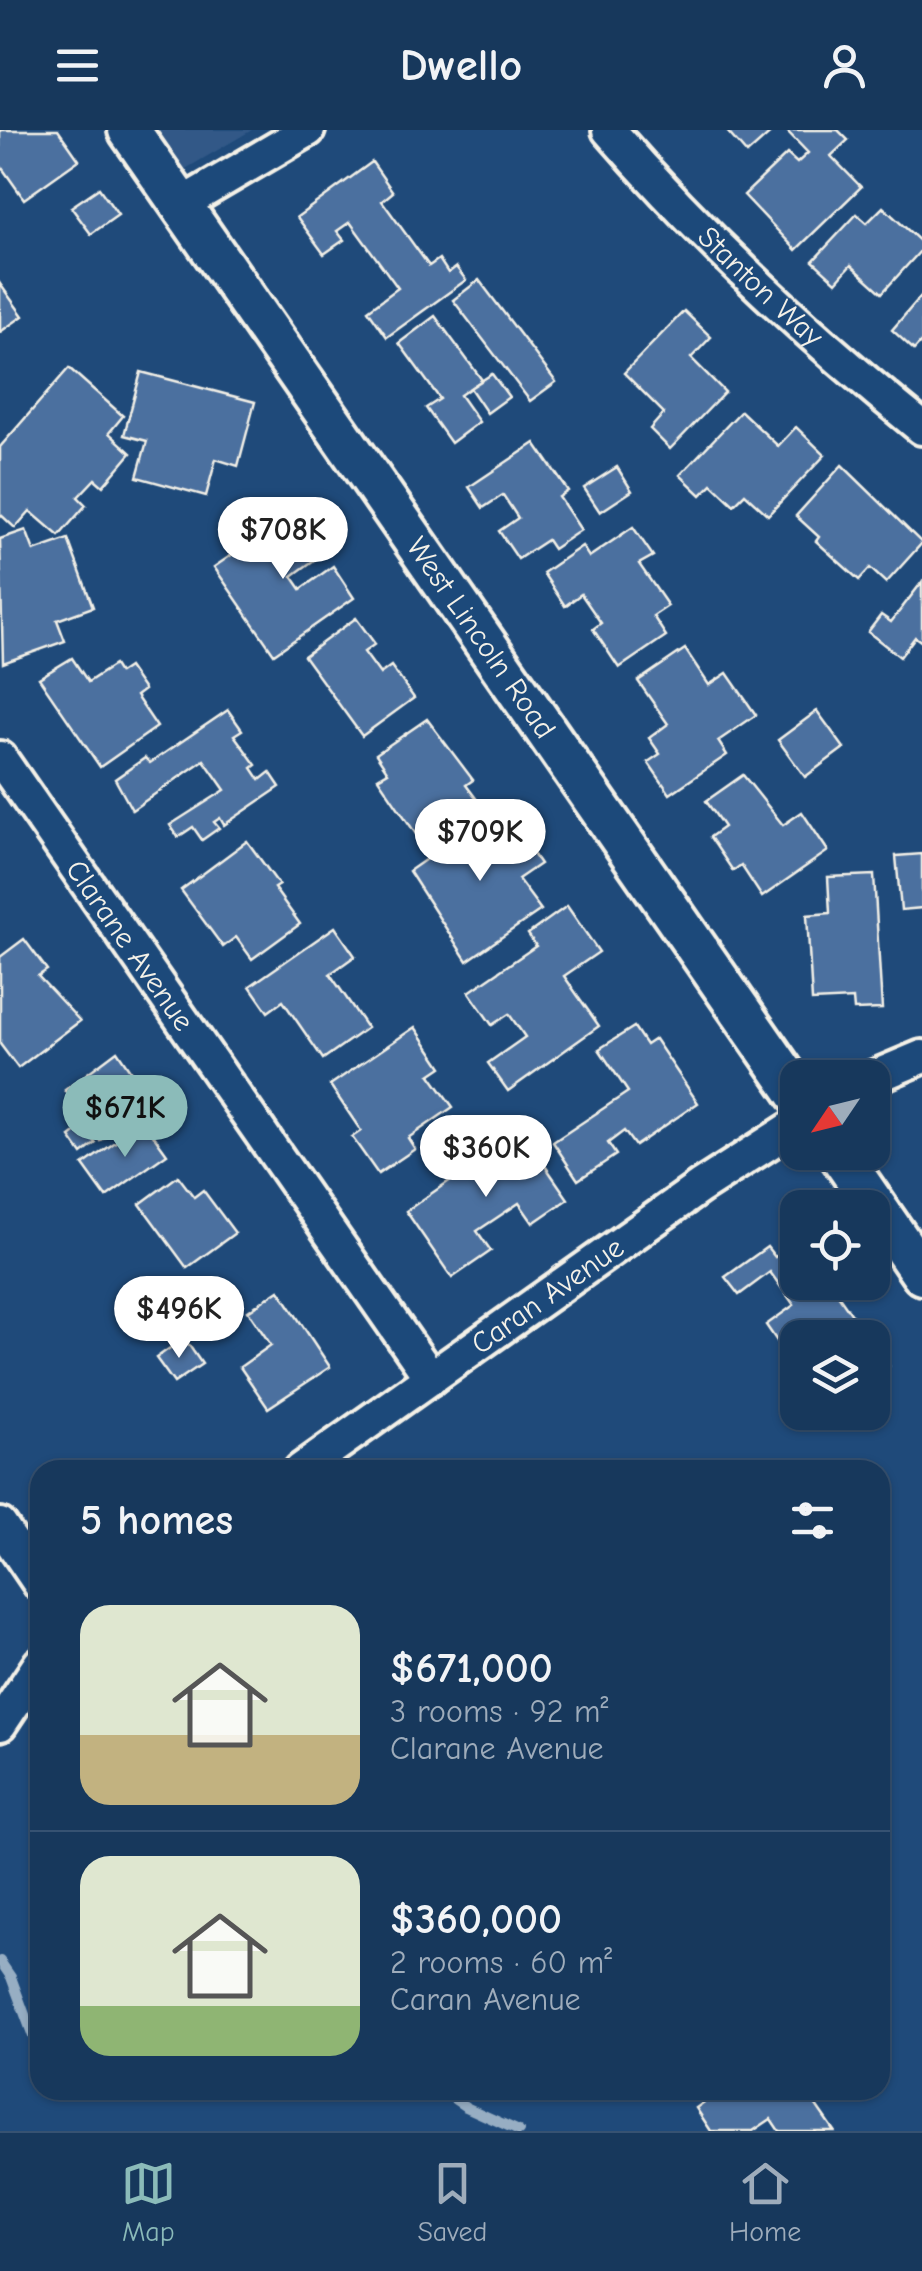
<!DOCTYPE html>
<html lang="en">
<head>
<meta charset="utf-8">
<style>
  body { margin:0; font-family:"Comic Neue",sans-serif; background:#203f62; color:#f1f3f6; height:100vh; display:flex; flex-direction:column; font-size:38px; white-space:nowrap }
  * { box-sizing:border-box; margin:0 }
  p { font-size:32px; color:#9eacbb }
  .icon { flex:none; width:55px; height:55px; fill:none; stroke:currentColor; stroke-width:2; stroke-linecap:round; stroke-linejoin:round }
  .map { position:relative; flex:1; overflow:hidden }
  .side { position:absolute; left:30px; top:1330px; width:860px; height:640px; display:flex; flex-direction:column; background:#17385c; border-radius:30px; box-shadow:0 2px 8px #0004,0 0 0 2px #365272 }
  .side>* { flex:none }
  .needle { width:65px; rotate:235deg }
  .controls { position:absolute; left:780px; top:930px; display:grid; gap:20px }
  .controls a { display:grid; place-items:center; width:110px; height:110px; border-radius:20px; background:#17385c; box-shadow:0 2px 8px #0004,0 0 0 2px #365272; font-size:50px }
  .price { position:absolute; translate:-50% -85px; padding:0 22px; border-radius:35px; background:#fff; color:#222; font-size:32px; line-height:65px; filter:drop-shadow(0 2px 5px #0008) }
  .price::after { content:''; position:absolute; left:50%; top:60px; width:30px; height:22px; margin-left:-15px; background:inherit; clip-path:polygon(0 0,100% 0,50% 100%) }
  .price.selected { background:#8bbbb9; color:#111 }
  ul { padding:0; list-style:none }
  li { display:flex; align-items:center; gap:30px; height:250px; padding:0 50px }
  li+li { border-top:2px solid #365272 }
  li span { display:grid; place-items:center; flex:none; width:280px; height:200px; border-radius:30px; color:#555 }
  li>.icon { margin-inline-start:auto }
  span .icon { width:120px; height:120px; fill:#fffc; stroke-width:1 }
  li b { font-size:42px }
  h2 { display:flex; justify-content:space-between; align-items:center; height:120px; padding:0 50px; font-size:42px }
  header { display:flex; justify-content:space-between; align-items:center; height:130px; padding:0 50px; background:#17385c; font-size:45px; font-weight:600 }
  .tabs { display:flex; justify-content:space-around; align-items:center; height:140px; border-top:2px solid #365272; background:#17385c; font-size:28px; color:#9eacbb }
  .tabs a { display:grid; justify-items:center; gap:5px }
  .tabs .selected { color:#8bbbb9 }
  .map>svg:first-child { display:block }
  .built { fill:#305887 }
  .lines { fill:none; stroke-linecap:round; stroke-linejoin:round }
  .stream { stroke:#97aec3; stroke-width:10 }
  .building { fill:#4b709f; stroke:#f4f1e8; stroke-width:2.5 }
  .minor-casing { stroke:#f4f1e8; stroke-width:40 }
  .tertiary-casing { stroke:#f4f1e8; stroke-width:48 }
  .minor { stroke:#1f4a7a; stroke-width:32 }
  .tertiary { stroke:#1f4a7a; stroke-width:40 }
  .labels { text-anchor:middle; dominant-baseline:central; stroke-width:10; stroke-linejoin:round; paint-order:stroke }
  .street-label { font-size:30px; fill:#f4f1e8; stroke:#1f4a7a }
</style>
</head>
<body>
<header><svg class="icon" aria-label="menu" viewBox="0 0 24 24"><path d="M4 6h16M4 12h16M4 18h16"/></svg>Dwello<svg class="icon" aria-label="person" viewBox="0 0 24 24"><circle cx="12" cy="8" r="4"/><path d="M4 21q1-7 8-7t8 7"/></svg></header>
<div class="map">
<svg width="922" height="2001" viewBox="0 0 922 2001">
  <rect width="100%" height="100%" fill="#1f4a7a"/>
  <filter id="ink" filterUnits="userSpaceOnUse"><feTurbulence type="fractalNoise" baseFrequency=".01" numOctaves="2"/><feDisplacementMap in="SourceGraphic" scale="20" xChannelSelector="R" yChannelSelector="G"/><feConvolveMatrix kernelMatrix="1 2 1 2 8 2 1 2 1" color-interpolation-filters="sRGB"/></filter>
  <g filter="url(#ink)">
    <path class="built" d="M 154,0 L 252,0 L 182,41 Z"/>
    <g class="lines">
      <g class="stream">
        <path d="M 0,1831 L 11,1847 L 34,1909 L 40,1913"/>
        <path d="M 441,1960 L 466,1977 L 519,2001"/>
      </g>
    </g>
    <g class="building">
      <path d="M 0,0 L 58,0 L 79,30 L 24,69 L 0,35 Z"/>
      <path d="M 726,0 L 774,0 L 747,24 Z"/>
      <path d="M 786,0 L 838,0 L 848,10 L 831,26 L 861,57 L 796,120 L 744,65 L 787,24 L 797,33 L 808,23 Z"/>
      <path d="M 372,32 L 393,62 L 382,71 L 429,136 L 439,129 L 448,143 L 456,137 L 466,150 L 387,207 L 368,180 L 398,158 L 350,92 L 337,101 L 344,110 L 324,124 L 297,87 Z"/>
      <path d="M 99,58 L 118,85 L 91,104 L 71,77 Z"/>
      <path d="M 883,77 L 922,113 L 922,119 L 882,163 L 851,135 L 836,152 L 813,131 L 857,84 L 867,93 Z"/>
      <path d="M 479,150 L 556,252 L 530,271 L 453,170 Z"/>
      <path d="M 0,154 L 23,186 L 0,202 Z"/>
      <path d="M 922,165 L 922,211 L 914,220 L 892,200 Z"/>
      <path d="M 684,181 L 711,207 L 691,228 L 725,262 L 670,319 L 650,299 L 664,283 L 624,243 Z"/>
      <path d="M 435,186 L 482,250 L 460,265 L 479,292 L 451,313 L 426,278 L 440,269 L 399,213 Z"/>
      <path d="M 69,238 L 123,286 L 109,303 L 131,323 L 103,356 L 95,349 L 78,367 L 86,375 L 59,406 L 30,381 L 15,398 L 0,384 L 0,317 Z"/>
      <path d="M 141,242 L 255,272 L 238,336 L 216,329 L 206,366 L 137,347 L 147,311 L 124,305 Z"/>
      <path d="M 492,244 L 509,267 L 487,283 L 470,258 Z"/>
      <path d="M 741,281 L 778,316 L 796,297 L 825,325 L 768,385 L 745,364 L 734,375 L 712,354 L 701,365 L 680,345 Z"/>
      <path d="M 535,313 L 568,361 L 559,367 L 581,400 L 553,419 L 547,410 L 518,429 L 499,401 L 518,388 L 503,365 L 483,378 L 469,357 Z"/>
      <path d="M 842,335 L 922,413 L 886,453 L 870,438 L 859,450 L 816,411 L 819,407 L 796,386 Z"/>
      <path d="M 617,337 L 632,361 L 600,382 L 584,358 Z"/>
      <path d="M 299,379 L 328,420 L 292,446 L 301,459 L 333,436 L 354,468 L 274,524 L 214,437 Z"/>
      <path d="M 633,397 L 653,426 L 639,434 L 668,476 L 653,486 L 666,506 L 619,538 L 593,499 L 601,493 L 581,464 L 565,476 L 543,443 L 582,416 L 589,427 Z"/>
      <path d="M 26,400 L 34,421 L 68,409 L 93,477 L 57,490 L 65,511 L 3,533 L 0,409 Z"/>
      <path d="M 922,452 L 922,512 L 915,507 L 900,527 L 868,502 L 881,485 L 891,492 Z"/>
      <path d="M 356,488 L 375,514 L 364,522 L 380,544 L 391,536 L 414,568 L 362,606 L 304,526 Z"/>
      <path d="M 685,519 L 709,555 L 727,543 L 756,585 L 718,611 L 727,625 L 670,664 L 648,632 L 660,624 L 649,608 L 668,594 L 638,551 Z"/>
      <path d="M 72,528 L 88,552 L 114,535 L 119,543 L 128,537 L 144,560 L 136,566 L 157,597 L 100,637 L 39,548 Z"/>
      <path d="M 228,580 L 242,600 L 234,605 L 256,635 L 252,638 L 260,650 L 270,642 L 280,657 L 224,695 L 220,688 L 214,692 L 219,698 L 202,710 L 193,697 L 178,707 L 170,695 L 225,660 L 204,630 L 132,680 L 115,649 L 145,628 L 150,633 Z"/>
      <path d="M 817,581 L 844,618 L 805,647 L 778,610 Z"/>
      <path d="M 427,589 L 473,650 L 466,655 L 478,671 L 420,710 L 378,648 L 388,642 L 376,624 Z"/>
      <path d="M 743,645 L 783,695 L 802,682 L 828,721 L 762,767 L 741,735 L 733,741 L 710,707 L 724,697 L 706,671 Z"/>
      <path d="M 501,677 L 540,734 L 518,749 L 541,780 L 467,831 L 409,741 Z"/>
      <path d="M 247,711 L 279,755 L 274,758 L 300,794 L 252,829 L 236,807 L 223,817 L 181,760 Z"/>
      <path d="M 922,724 L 922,778 L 901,780 L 896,726 Z"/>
      <path d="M 874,745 L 882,879 L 854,880 L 853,869 L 812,871 L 807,785 L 830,783 L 828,747 Z"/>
      <path d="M 567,776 L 599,822 L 564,846 L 599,896 L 508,961 L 488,933 L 525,907 L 509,884 L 492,895 L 469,862 L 536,816 L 528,804 Z"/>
      <path d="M 335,797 L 355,826 L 330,844 L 367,898 L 323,929 L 283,871 L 268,882 L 250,856 Z"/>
      <path d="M 24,809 L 47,840 L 38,846 L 80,891 L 18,938 L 0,914 L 0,827 Z"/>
      <path d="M 415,897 L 442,937 L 430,945 L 453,977 L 408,1008 L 415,1019 L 378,1044 L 352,1007 L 361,1001 L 330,955 Z"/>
      <path d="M 634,897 L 646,915 L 655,909 L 698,973 L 635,1016 L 624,1001 L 608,1013 L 616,1025 L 578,1050 L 553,1012 L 628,962 L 599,919 Z"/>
      <path d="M 117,921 L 142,958 L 132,965 L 143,981 L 100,1011 L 65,960 Z"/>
      <path d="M 144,992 L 167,1024 L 106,1067 L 83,1035 Z"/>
      <path d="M 529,996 L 549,1025 L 541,1030 L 568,1069 L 533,1093 L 519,1073 L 477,1101 L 491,1121 L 452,1148 L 406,1081 Z"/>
      <path d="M 83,997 L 96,1013 L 82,1024 L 70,1007 Z"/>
      <path d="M 178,1046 L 194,1067 L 203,1060 L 235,1103 L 187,1138 L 140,1074 Z"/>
      <path d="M 798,1111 L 798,1152 L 829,1152 L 868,1208 L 798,1208 L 783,1220 L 766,1195 L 794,1175 L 770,1142 L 739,1165 L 725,1147 L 767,1117 L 775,1127 Z"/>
      <path d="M 279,1160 L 330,1237 L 268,1278 L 240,1237 L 271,1215 L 248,1181 Z"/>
      <path d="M 184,1208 L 202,1234 L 174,1253 L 156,1228 Z"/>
      <path d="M 872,1214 L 889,1236 L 872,1248 Z"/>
      <path d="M 721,1960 L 738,1960 L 743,1967 L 753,1960 L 810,1960 L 807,1962 L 834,2001 L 779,2001 L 771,1989 L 753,2001 L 711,2001 L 696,1978 Z"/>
    </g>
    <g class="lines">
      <g class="minor-casing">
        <g id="minor">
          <path id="s1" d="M 609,0 C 703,109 811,208 922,298"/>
          <path d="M 180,75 L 308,0"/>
          <path id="s2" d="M 0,628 L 431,1248"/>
          <path d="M 872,948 L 922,927"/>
          <path id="s3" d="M 301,1340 L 700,1057 L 798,994"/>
          <path d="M 0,1395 L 40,1454"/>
          <path d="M 0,1594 L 40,1534"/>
        </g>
      </g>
      <g class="tertiary-casing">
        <g id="tertiary">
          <path id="s4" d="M 129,0 L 798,964"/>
          <path d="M 838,1022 L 922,1144"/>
        </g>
      </g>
      <use href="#minor" class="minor"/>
      <use href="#tertiary" class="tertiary"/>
    </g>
  </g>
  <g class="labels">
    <g class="street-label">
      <text stroke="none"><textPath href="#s1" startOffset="218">Stanton Way</textPath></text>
      <text stroke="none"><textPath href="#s4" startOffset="618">West Lincoln Road</textPath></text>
      <text stroke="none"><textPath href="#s2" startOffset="228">Clarane Avenue</textPath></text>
      <text stroke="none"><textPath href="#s3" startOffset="302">Caran Avenue</textPath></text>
    </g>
  </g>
</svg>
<div class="controls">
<a><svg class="needle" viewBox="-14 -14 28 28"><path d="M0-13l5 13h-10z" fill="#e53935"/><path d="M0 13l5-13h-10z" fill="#9eacbb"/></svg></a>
<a><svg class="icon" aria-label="locate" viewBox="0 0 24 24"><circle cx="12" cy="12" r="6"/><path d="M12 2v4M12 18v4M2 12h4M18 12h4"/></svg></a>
<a><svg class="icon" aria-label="layers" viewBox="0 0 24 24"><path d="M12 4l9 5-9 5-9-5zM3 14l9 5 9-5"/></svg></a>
</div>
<b class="price" style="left:283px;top:452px">$708K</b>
<b class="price" style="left:480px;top:754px">$709K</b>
<b class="price selected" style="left:125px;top:1030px">$671K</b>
<b class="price" style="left:486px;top:1070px">$360K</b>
<b class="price" style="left:179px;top:1231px">$496K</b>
<section class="side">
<h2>5 homes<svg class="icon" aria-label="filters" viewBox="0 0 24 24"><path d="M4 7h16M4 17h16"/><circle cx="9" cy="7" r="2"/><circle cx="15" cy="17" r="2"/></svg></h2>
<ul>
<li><span style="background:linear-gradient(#dfe7d0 65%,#c2b280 0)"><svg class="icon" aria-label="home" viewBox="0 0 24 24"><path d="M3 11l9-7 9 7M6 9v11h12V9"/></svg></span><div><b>$671,000</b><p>3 rooms · 92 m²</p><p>Clarane Avenue</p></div></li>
<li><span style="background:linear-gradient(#dfe7d0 75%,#8fb573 0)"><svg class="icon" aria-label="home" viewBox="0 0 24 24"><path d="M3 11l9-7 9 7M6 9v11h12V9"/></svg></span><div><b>$360,000</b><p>2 rooms · 60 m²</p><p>Caran Avenue</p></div></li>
</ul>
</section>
</div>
<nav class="tabs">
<a class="selected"><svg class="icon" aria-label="map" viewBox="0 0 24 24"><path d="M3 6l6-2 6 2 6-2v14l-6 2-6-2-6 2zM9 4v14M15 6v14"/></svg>Map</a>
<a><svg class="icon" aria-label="saved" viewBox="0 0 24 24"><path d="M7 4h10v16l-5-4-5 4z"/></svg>Saved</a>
<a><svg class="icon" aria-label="home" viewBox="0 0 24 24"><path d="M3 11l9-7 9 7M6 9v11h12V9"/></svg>Home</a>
</nav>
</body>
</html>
